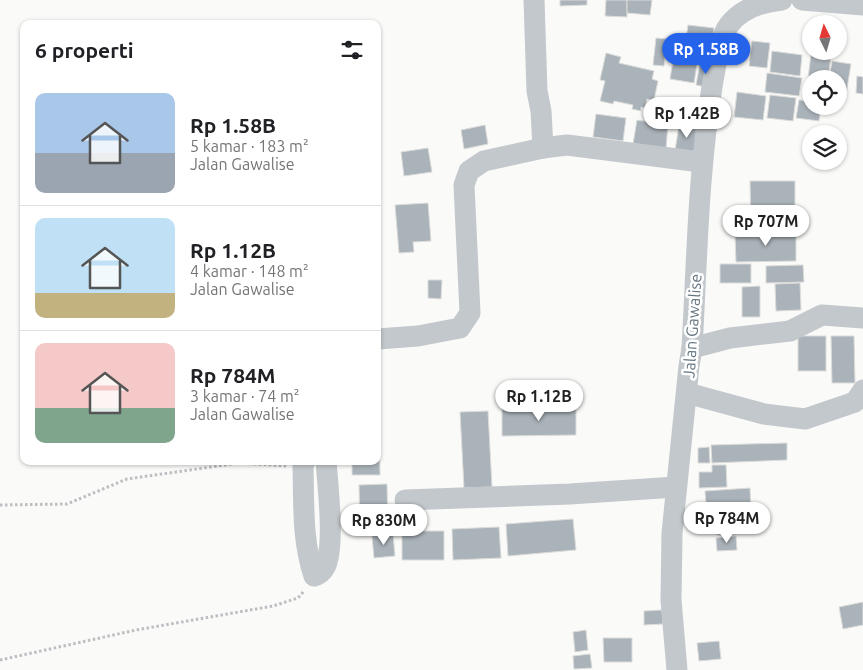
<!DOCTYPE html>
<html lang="id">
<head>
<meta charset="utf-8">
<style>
  body { margin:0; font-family:Ubuntu,sans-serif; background:#f6f6f6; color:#202124; height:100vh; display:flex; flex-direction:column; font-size:19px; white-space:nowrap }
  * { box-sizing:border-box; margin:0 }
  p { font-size:16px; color:#757577 }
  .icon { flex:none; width:28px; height:28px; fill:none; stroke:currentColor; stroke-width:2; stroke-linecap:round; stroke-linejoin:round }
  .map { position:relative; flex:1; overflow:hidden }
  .panel { position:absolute; left:20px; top:20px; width:361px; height:445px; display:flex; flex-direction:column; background:#fff; border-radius:10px; box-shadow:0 1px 4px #0004 }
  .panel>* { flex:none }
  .needle { width:32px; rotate:355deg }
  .controls { position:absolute; left:802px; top:15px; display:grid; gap:10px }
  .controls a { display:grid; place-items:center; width:45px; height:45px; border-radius:50%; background:#fff; box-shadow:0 1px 4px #0004; font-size:25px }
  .price { position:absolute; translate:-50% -42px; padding:0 11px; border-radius:18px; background:#fff; color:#222; font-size:16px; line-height:32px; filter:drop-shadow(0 1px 2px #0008) }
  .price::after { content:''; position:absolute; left:50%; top:30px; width:15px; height:11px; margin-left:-8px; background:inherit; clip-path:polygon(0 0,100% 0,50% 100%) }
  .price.active { background:#2563eb; color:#fff }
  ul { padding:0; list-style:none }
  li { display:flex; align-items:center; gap:15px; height:125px; padding:0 15px }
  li+li { border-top:1px solid #e0e0e0 }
  li span { display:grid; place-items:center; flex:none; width:140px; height:100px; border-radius:10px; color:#555 }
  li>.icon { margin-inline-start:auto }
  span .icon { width:60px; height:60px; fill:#fffc; stroke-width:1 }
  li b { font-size:21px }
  h2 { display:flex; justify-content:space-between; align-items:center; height:60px; padding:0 15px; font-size:21px }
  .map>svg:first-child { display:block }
  .building { fill:#aab3b9; stroke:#dcdcda }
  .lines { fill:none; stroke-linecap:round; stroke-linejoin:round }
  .path { stroke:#bbbfc2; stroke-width:3; stroke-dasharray:2.5 2.5; stroke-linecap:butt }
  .minor { stroke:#c3c8cc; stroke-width:21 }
  .labels { text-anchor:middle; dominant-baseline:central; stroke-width:5; stroke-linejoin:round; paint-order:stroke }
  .street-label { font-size:16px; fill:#657683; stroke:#fff }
</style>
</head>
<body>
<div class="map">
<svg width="863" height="670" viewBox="0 0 863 670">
  <rect width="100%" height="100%" fill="#fafaf8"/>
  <g class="building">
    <path d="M 560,0 L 587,0 L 587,5 L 560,6 Z"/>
    <path d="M 606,0 L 627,0 L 627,17 L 605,16 Z"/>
    <path d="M 627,0 L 652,0 L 650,15 L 627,13 Z"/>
    <path d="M 688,25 L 714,28 L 712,49 L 685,46 Z"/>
    <path d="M 656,38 L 667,39 L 664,66 L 653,65 Z"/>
    <path d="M 667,39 L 680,40 L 679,57 L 665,56 Z"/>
    <path d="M 752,41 L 770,43 L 767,68 L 749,66 Z"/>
    <path d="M 772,51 L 802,55 L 800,76 L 770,72 Z"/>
    <path d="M 606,53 L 621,57 L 619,63 L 654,71 L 652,79 L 658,81 L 654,100 L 647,99 L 645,108 L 641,107 L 641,111 L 632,109 L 633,105 L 614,101 L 613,104 L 600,101 L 605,81 L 600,80 Z"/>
    <path d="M 811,54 L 831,57 L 828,79 L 811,79 L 811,96 L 806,95 Z"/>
    <path d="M 673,61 L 697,64 L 694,83 L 670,79 Z"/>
    <path d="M 832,61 L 851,64 L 846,95 L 839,94 L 839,79 L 829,79 Z"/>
    <path d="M 700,63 L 715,65 L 711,88 L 696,85 Z"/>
    <path d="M 767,73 L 802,78 L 799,96 L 765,92 Z"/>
    <path d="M 857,76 L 863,77 L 863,94 L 856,93 Z"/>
    <path d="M 737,92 L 766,96 L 763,120 L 734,117 Z"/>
    <path d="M 770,95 L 796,98 L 793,121 L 767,118 Z"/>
    <path d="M 799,100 L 811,101 L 811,106 L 821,106 L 819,121 L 796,118 Z"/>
    <path d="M 596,114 L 626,118 L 623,141 L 593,137 Z"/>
    <path d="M 637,120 L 668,125 L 666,148 L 633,144 Z"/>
    <path d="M 485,125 L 488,144 L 464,149 L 461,130 Z"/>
    <path d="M 679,125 L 699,127 L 695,154 L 675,151 Z"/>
    <path d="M 428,148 L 432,172 L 404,176 L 401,152 Z"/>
    <path d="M 750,181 L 795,181 L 795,230 L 751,230 Z"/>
    <path d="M 428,203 L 431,241 L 413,242 L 414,252 L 399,253 L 395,205 Z"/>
    <path d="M 796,233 L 796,261 L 736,262 L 735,234 Z"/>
    <rect x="720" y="264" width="31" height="19"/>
    <path d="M 803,265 L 804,282 L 766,283 L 766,266 Z"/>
    <path d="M 428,280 L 442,280 L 441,299 L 428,298 Z"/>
    <path d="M 800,283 L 801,310 L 776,311 L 775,284 Z"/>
    <path d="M 760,286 L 760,317 L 742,317 L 742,287 Z"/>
    <rect x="798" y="336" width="28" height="35"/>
    <path d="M 831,336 L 854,336 L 855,383 L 832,383 Z"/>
    <path d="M 576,408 L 576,435 L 502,436 L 502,409 Z"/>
    <path d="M 378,411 L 379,411 L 380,475 L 352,475 L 352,461 L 378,461 Z"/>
    <path d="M 488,411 L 492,487 L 464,488 L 460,412 Z"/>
    <path d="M 787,443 L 787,460 L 712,463 L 711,445 Z"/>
    <path d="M 709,447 L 710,463 L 698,463 L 698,448 Z"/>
    <path d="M 712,465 L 726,465 L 727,487 L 699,488 L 699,472 L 712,472 Z"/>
    <path d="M 387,484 L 388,530 L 360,531 L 359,485 Z"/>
    <path d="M 750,488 L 751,513 L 707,516 L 705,491 Z"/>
    <path d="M 749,516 L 750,533 L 717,535 L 716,518 Z"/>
    <path d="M 573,519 L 576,550 L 508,556 L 506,524 Z"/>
    <path d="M 499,527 L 501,558 L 453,560 L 452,529 Z"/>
    <rect x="402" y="531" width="42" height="29"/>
    <path d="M 393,534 L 395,556 L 374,558 L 372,536 Z"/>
    <path d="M 736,536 L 737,550 L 717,551 L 716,538 Z"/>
    <path d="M 863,602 L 863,625 L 843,629 L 839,607 Z"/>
    <path d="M 662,610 L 663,624 L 644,625 L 644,611 Z"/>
    <path d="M 586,630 L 588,650 L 575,652 L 573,632 Z"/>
    <path d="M 603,638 L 632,638 L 632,662 L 604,662 Z"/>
    <path d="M 719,641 L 721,659 L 699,661 L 697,643 Z"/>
    <path d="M 590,654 L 592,668 L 574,669 L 573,656 Z"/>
  </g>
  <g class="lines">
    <g class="path">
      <path d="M 0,505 L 67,504 L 127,479 L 239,463 L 286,466"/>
      <path d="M 0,660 L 136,630 L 273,606 L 298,598 L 304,591"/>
    </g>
    <g class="minor">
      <path d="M 534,0 L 537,91 L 541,111 L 543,148 L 567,145 L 701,162"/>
      <path d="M 802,0 L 863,5"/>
      <path d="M 378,339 L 418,336 L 460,328 L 470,313 L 464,185 L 469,171 L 484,161 L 543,148"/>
      <path d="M 692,348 L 730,338 L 790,331 L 822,315 L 863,318"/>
      <path d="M 687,393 L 764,414 L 805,419 L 855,402 L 863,390"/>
      <path d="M 305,461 L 303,467 C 304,504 302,541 314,576 C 320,574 325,569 327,562 C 334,539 328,487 326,461"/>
      <path d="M 405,500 L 570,494 L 676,487"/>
      <path d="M 677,670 L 671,600 L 672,533 L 689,366 L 692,348 C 697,261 698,173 712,87 C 715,70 719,38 729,25 C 742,8 762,2 782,0"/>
    </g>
  </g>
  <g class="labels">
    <g class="street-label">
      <text transform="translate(692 326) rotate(-86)">Jalan Gawalise</text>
    </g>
  </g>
</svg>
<div class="controls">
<a><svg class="needle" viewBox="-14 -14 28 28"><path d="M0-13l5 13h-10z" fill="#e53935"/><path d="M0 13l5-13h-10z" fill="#757577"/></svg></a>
<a><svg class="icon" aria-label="locate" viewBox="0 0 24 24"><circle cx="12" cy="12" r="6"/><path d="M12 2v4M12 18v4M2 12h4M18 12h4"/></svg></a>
<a><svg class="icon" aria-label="layers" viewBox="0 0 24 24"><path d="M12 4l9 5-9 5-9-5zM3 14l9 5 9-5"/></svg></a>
</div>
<b class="price active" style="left:706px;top:75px">Rp 1.58B</b>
<b class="price" style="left:687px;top:139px">Rp 1.42B</b>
<b class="price" style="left:766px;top:247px">Rp 707M</b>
<b class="price" style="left:539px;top:422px">Rp 1.12B</b>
<b class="price" style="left:727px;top:544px">Rp 784M</b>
<b class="price" style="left:384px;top:546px">Rp 830M</b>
<section class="panel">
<h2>6 properti<svg class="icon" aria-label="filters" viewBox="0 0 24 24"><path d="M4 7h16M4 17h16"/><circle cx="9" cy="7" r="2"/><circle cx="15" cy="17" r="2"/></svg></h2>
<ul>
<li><span style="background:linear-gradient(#a9c7e8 60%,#9aa5b1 0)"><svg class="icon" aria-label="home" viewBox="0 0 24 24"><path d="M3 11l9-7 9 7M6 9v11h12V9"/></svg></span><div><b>Rp 1.58B</b><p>5 kamar · 183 m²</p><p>Jalan Gawalise</p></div></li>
<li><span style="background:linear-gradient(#bfe0f5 75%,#c2b280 0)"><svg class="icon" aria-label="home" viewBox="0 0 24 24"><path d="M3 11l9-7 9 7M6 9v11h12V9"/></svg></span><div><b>Rp 1.12B</b><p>4 kamar · 148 m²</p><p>Jalan Gawalise</p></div></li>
<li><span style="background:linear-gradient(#f6c9c9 65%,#7fa58c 0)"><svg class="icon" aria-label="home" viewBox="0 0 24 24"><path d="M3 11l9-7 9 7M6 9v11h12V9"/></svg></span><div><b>Rp 784M</b><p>3 kamar · 74 m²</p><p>Jalan Gawalise</p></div></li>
</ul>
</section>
</div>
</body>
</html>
